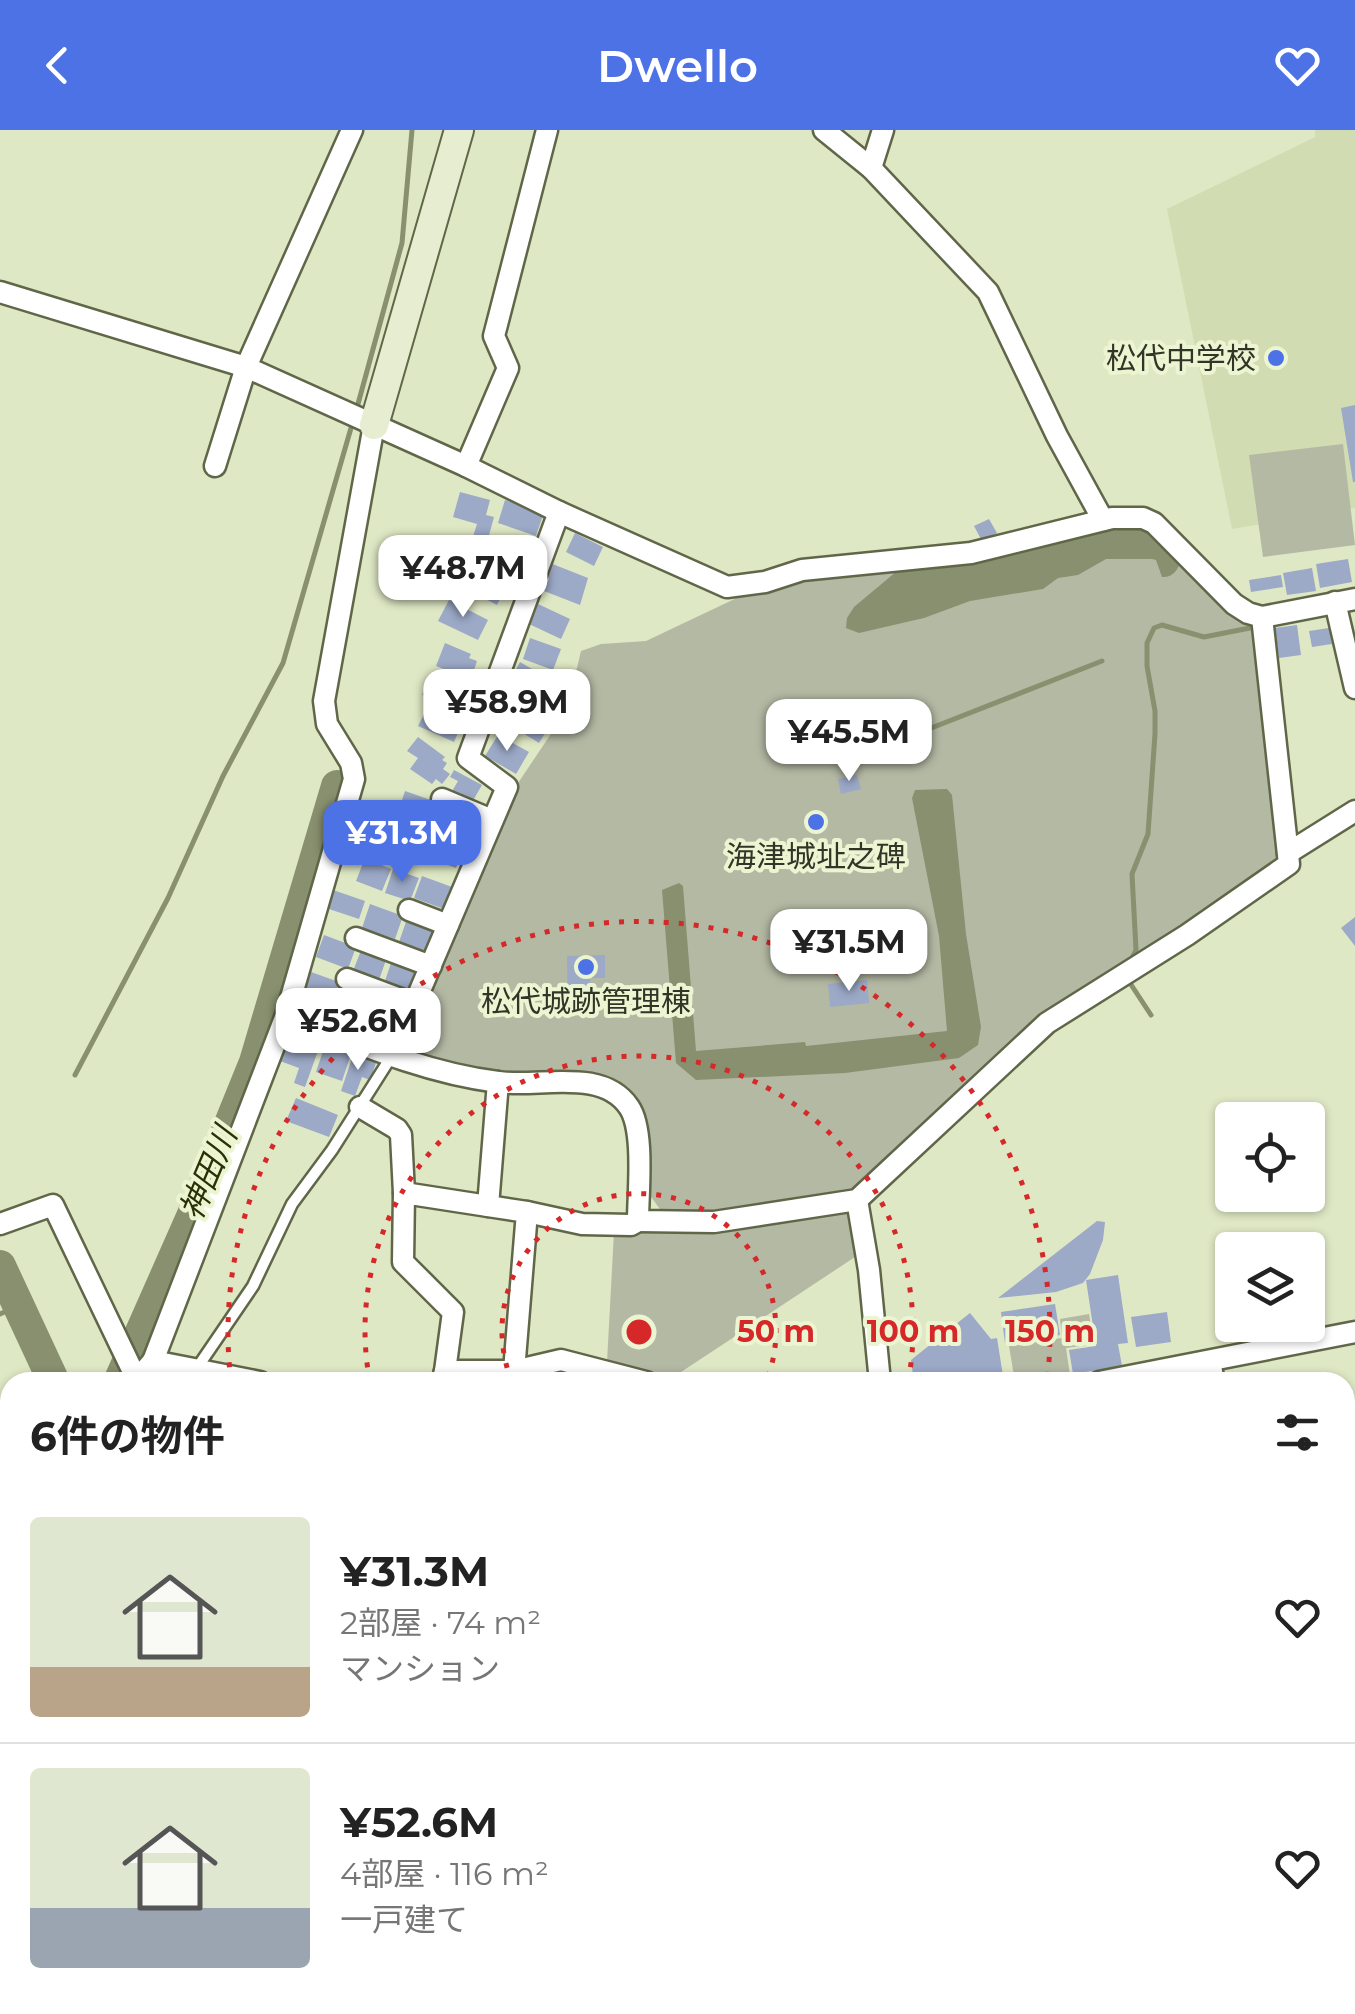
<!DOCTYPE html>
<html lang="ja">
<head>
<meta charset="utf-8">
<style>
  body { margin:0; font-family:Montserrat,"Noto Sans JP",sans-serif; background:#f2f2f2; color:#222; height:100vh; display:flex; flex-direction:column; font-size:38px; white-space:nowrap }
  * { box-sizing:border-box; margin:0 }
  p { font-size:32px; color:#767676 }
  .icon { flex:none; width:55px; height:55px; fill:none; stroke:currentColor; stroke-width:2; stroke-linecap:round; stroke-linejoin:round }
  .map { position:relative; flex:1; overflow:hidden }
  .details { position:absolute; left:0px; top:1242px; width:1355px; height:642px; display:flex; flex-direction:column; background:#fff; border-radius:30px 30px 0 0; box-shadow:0 2px 8px #0004 }
  .details>* { flex:none }
  .controls { position:absolute; left:1215px; top:972px; display:grid; gap:20px }
  .controls a { display:grid; place-items:center; width:110px; height:110px; border-radius:10px; background:#fff; box-shadow:0 2px 8px #0004; font-size:50px }
  .price { position:absolute; translate:-50% -85px; padding:0 22px; border-radius:20px; background:#fff; color:#222; font-size:32px; line-height:65px; filter:drop-shadow(0 2px 5px #0008) }
  .price::after { content:''; position:absolute; left:50%; top:60px; width:30px; height:22px; margin-left:-15px; background:inherit; clip-path:polygon(0 0,100% 0,50% 100%) }
  .price.current { background:#4d72e6; color:#fff }
  ul { padding:0; list-style:none }
  li { display:flex; align-items:center; gap:30px; height:250px; padding:0 30px }
  li+li { border-top:2px solid #e0e0e0 }
  li span { display:grid; place-items:center; flex:none; width:280px; height:200px; border-radius:10px; color:#555 }
  li>.icon { margin-inline-start:auto }
  span .icon { width:120px; height:120px; fill:#fffc; stroke-width:1 }
  li b { font-size:42px }
  h2 { display:flex; justify-content:space-between; align-items:center; height:120px; padding:0 30px; font-size:42px }
  header { display:flex; justify-content:space-between; align-items:center; height:130px; padding:0 30px; background:#4d72e6; color:#fff; font-size:45px; font-weight:600 }
  .map>svg:first-child { display:block }
  .built { fill:#d2dcb2 }
  .green { fill:#b4b9a4 }
  .water { fill:#88906f }
  .lines { fill:none; stroke-linecap:round; stroke-linejoin:round }
  .stream { stroke:#88906f; stroke-width:5 }
  .river { stroke:#88906f; stroke-width:32 }
  .building { fill:#9ca9c7 }
  .lane-casing { stroke:#606749; stroke-width:15 }
  .street-casing { stroke:#606749; stroke-width:25 }
  .secondary-casing { stroke:#606749; stroke-width:32 }
  .lane { stroke:#fff; stroke-width:10 }
  .street { stroke:#fff; stroke-width:20 }
  .secondary { stroke:#e7edd1; stroke-width:28 }
  .ring { fill:none; stroke:#d62828; stroke-width:5; stroke-dasharray:5 10 }
  .poi-dot { fill:#4d72e6; stroke:#ecf5d2; stroke-width:4 }
  .labels { text-anchor:middle; dominant-baseline:central; stroke-width:8; stroke-linejoin:round; paint-order:stroke }
  .poi-label { font-size:30px; fill:#313527; stroke:#ecf5d2 }
  .water-label { font-size:32px; font-style:italic; fill:#2a3106; stroke:#ecf5d2 }
  .centre { fill:#d62828; stroke:#ecf5d2; stroke-width:5 }
  .ring-label { font-size:30px; text-anchor:middle; font-weight:bold; fill:#d62828; stroke:#ecf5d2; stroke-width:8; stroke-linejoin:round; paint-order:stroke }
</style>
</head>
<body>
<header><svg class="icon" aria-label="back" viewBox="0 0 24 24"><path d="M15 5l-7 7 7 7"/></svg>Dwello<svg class="icon" aria-label="heart" viewBox="0 0 24 24"><path d="M12 20l-8-8c-3-5 5-10 8-4 3-6 11-1 8 4z"/></svg></header>
<div class="map">
<svg width="1355" height="1884" viewBox="0 0 1355 1884">
  <rect width="100%" height="100%" fill="#dfe8c5"/>
  <path class="built" d="M 1315,0 L 1355,0 L 1355,378 L 1232,399 L 1167,79 L 1315,7 Z"/>
  <g class="green">
    <path d="M 1343,314 L 1355,415 L 1263,427 L 1249,325 Z"/>
    <path d="M 1134,394 L 1258,492 L 1285,728 L 1066,874 L 855,1064 L 709,1084 L 665,1086 L 646,1060 L 632,966 L 487,945 L 400,925 L 516,656 L 567,580 L 581,521 L 601,514 L 646,511 L 743,465 L 805,447 Z"/>
    <path d="M 852,1079 L 858,1125 L 669,1250 L 610,1237 L 607,1232 L 614,1102 L 710,1100 Z"/>
    <path d="M 1089,1184 L 1094,1214 L 1066,1218 L 1070,1245 L 1015,1252 L 1009,1216 L 1062,1208 L 1060,1189 Z"/>
  </g>
  <g class="water">
    <path d="M 1107,394 L 1144,395 L 1180,432 C 1178,441 1171,448 1162,447 L 1156,430 L 1152,429 L 1106,429 L 1078,445 L 1058,448 L 1043,459 L 970,471 L 924,488 L 859,503 L 846,498 L 847,488 L 854,477 L 903,436 Z"/>
    <path d="M 947,659 L 952,665 L 966,804 L 981,897 L 978,915 L 959,928 L 845,943 L 696,950 L 676,933 L 662,760 L 679,753 L 683,756 L 696,921 L 805,912 L 806,916 L 947,901 L 939,806 L 912,668 L 915,660 Z"/>
  </g>
  <g class="lines">
    <g class="stream">
      <path d="M 358,274 L 402,113 L 412,0"/>
      <path d="M 921,602 L 1102,531"/>
      <path d="M 1129,834 L 1136,820 L 1132,744 L 1148,704 L 1155,604 L 1155,581 L 1147,536 L 1147,513 L 1154,498 L 1162,495 L 1204,507 L 1260,496"/>
      <path d="M 1128,850 L 1151,885"/>
      <path d="M 75,945 L 168,768 L 223,646 L 283,533 L 351,298"/>
      <path d="M 0,1184 L 18,1176"/>
    </g>
    <g class="river">
      <path d="M 0,1136 L 54,1252"/>
      <path d="M 119,1252 L 195,1080 L 255,932 L 337,656"/>
      <path d="M 232,1875 L 232,1884"/>
    </g>
  </g>
  <g class="building">
    <path d="M 1355,275 L 1355,352 L 1353,352 L 1341,278 Z"/>
    <path d="M 460,362 L 490,370 L 486,385 L 494,387 L 485,420 L 470,416 L 477,394 L 453,387 Z"/>
    <path d="M 505,370 L 544,382 L 536,406 L 498,393 Z"/>
    <path d="M 989,389 L 997,403 L 982,411 L 974,396 Z"/>
    <path d="M 575,403 L 603,417 L 594,436 L 566,422 Z"/>
    <path d="M 489,415 L 527,427 L 519,453 L 481,441 Z"/>
    <path d="M 1348,429 L 1352,452 L 1320,458 L 1316,434 Z"/>
    <path d="M 550,433 L 588,448 L 580,475 L 544,461 L 549,448 L 544,446 Z"/>
    <path d="M 461,436 L 505,459 L 497,475 L 453,452 Z"/>
    <path d="M 1312,438 L 1316,461 L 1287,465 L 1283,443 Z"/>
    <path d="M 1281,445 L 1283,457 L 1251,462 L 1249,450 Z"/>
    <path d="M 449,470 L 488,490 L 478,510 L 438,491 Z"/>
    <path d="M 538,474 L 570,489 L 561,509 L 529,494 Z"/>
    <path d="M 1297,495 L 1301,525 L 1279,528 L 1275,498 Z"/>
    <path d="M 1329,498 L 1332,514 L 1312,517 L 1309,501 Z"/>
    <path d="M 530,508 L 561,519 L 553,540 L 523,529 Z"/>
    <path d="M 445,513 L 471,524 L 469,528 L 477,531 L 474,540 L 480,543 L 476,552 L 436,536 Z"/>
    <path d="M 520,532 L 544,546 L 533,567 L 508,554 Z"/>
    <path d="M 430,546 L 474,563 L 467,582 L 422,565 Z"/>
    <path d="M 521,572 L 552,592 L 539,613 L 508,594 Z"/>
    <path d="M 428,576 L 463,591 L 454,612 L 418,596 Z"/>
    <path d="M 498,605 L 529,622 L 516,644 L 485,626 Z"/>
    <path d="M 418,607 L 445,627 L 442,630 L 447,633 L 443,639 L 450,644 L 442,654 L 436,649 L 432,654 L 410,639 L 418,628 L 407,621 Z"/>
    <path d="M 454,640 L 482,655 L 471,674 L 451,663 L 458,651 L 450,647 Z"/>
    <path d="M 857,645 L 861,659 L 841,664 L 838,649 Z"/>
    <path d="M 405,661 L 442,674 L 433,698 L 397,685 Z"/>
    <path d="M 447,683 L 481,697 L 473,715 L 440,701 Z"/>
    <path d="M 380,690 L 394,696 L 381,731 L 367,725 Z"/>
    <path d="M 410,700 L 463,720 L 456,738 L 403,718 Z"/>
    <path d="M 365,728 L 391,739 L 382,761 L 356,751 Z"/>
    <path d="M 393,739 L 419,748 L 410,771 L 385,763 Z"/>
    <path d="M 422,746 L 452,757 L 444,779 L 414,768 Z"/>
    <path d="M 333,760 L 365,771 L 359,789 L 326,778 Z"/>
    <path d="M 370,774 L 403,786 L 395,809 L 362,798 Z"/>
    <path d="M 1355,787 L 1355,816 L 1341,798 Z"/>
    <path d="M 407,789 L 435,798 L 427,821 L 399,812 Z"/>
    <path d="M 324,805 L 356,817 L 348,839 L 316,827 Z"/>
    <path d="M 362,818 L 387,827 L 379,850 L 353,841 Z"/>
    <path d="M 605,825 L 605,848 L 590,848 L 591,884 L 568,884 L 567,826 Z"/>
    <path d="M 393,827 L 421,837 L 413,861 L 385,851 Z"/>
    <path d="M 311,842 L 339,852 L 332,874 L 304,864 Z"/>
    <path d="M 867,850 L 869,873 L 830,877 L 828,854 Z"/>
    <path d="M 378,867 L 405,876 L 395,905 L 368,896 Z"/>
    <path d="M 292,896 L 313,904 L 310,915 L 319,918 L 305,957 L 294,953 L 299,938 L 280,931 Z"/>
    <path d="M 326,912 L 352,921 L 342,951 L 316,942 Z"/>
    <path d="M 354,922 L 377,930 L 370,950 L 362,947 L 355,966 L 341,961 Z"/>
    <path d="M 296,968 L 338,985 L 329,1007 L 286,991 Z"/>
    <path d="M 1097,1091 L 1105,1092 L 1103,1110 L 1090,1144 L 1083,1153 L 1056,1162 L 998,1168 Z"/>
    <path d="M 1118,1145 L 1128,1213 L 1118,1214 L 1122,1236 L 1073,1244 L 1069,1220 L 1096,1216 L 1086,1150 Z"/>
    <path d="M 1055,1174 L 1060,1205 L 1005,1213 L 1001,1182 Z"/>
    <path d="M 1167,1182 L 1171,1212 L 1136,1217 L 1131,1187 Z"/>
    <path d="M 970,1183 L 991,1209 L 997,1208 L 1004,1252 L 914,1252 L 911,1230 Z"/>
    <path d="M 1355,1431 L 1355,1500 L 1345,1502 L 1345,1432 Z"/>
  </g>
  <g class="lines">
    <g class="lane-casing">
      <path id="lane" d="M 197,1238 L 253,1156 L 292,1074 L 332,1020 L 391,927"/>
    </g>
    <g class="street-casing">
      <g id="street">
        <path d="M 547,0 L 494,206 L 508,238 L 466,336 L 559,382 L 727,457 L 765,452 L 802,440 L 971,423 L 1112,388 L 1143,388 L 1154,393 L 1234,474 L 1248,483 L 1262,487 L 1355,469"/>
        <path d="M 824,0 L 871,38 L 988,162 L 1057,306 L 1103,390"/>
        <path d="M 871,38 L 883,0"/>
        <path d="M 0,162 L 246,237 L 466,336"/>
        <path d="M 215,336 L 246,237 L 352,0"/>
        <path d="M 1335,472 L 1355,558"/>
        <path d="M 442,669 L 492,690"/>
        <path d="M 436,705 L 478,722"/>
        <path d="M 1288,723 L 1355,681"/>
        <path d="M 409,780 L 448,795"/>
        <path d="M 356,808 L 431,836"/>
        <path d="M 347,849 L 414,874"/>
        <path d="M 286,885 C 355,912 424,943 498,952 C 539,958 602,937 629,977 C 645,1000 638,1063 638,1091 L 714,1092 L 857,1070 L 1047,893 L 1187,805 L 1289,734 L 1262,487"/>
        <path d="M 392,926 L 507,657 L 468,628 L 559,382"/>
        <path d="M 498,952 L 488,1076 L 527,1082 L 514,1241"/>
        <path d="M 360,977 L 397,999 L 401,1005 L 404,1063"/>
        <path d="M 857,1070 L 869,1140 L 880,1252"/>
        <path d="M 527,1082 L 582,1094 L 631,1095 L 638,1091"/>
        <path d="M 0,1094 L 53,1075 L 137,1250 L 153,1231 L 260,1252"/>
        <path d="M 153,1231 L 286,885 L 354,649 L 351,633 L 327,594 L 324,571 L 374,295"/>
        <path d="M 1210,1231 L 1214,1252"/>
        <path d="M 445,1241 L 453,1182 L 403,1132 L 404,1063 L 488,1076"/>
        <path d="M 442,1252 L 445,1241 L 514,1241 L 561,1230 L 646,1252"/>
        <path d="M 1099,1252 L 1355,1202"/>
        <path d="M 1345,1414 L 1355,1413"/>
        <path d="M 1345,1707 L 1355,1706"/>
        <path d="M 96,1875 L 97,1884"/>
        <path d="M 838,1875 L 839,1884"/>
        <path d="M 1275,1875 L 1277,1884"/>
        <path d="M 1327,1875 L 1328,1884"/>
        <path d="M 700,1884 L 765,1875"/>
      </g>
    </g>
    <g class="secondary-casing">
      <path id="secondary" d="M 374,295 L 459,0"/>
    </g>
    <use href="#lane" class="lane"/>
    <use href="#street" class="street"/>
    <use href="#secondary" class="secondary"/>
  </g>
  <g class="ring">
    <path d="M512 1252A137 137 0 1 1 766 1252"/>
    <path d="M370 1252A274 274 0 1 1 908 1252"/>
    <path d="M231 1252A411 411 0 1 1 1047 1252"/>
  </g>
  <g class="poi-dot">
    <circle cx="1276" cy="228" r="10"/>
    <circle cx="816" cy="692" r="10"/>
    <circle cx="586" cy="837" r="10"/>
  </g>
  <g class="labels">
    <g class="poi-label">
      <text x="1256" y="228" text-anchor="end">松代中学校</text>
      <text x="816" y="726">海津城址之碑</text>
      <text x="586" y="871">松代城跡管理棟</text>
    </g>
    <g class="water-label">
      <text transform="translate(208 1043) rotate(-67)">神田川</text>
    </g>
  </g>
  <circle cx="639" cy="1202" r="15" class="centre"/>
  <g class="ring-label">
    <text x="776" y="1212">50 m</text>
    <text x="913" y="1212">100 m</text>
    <text x="1050" y="1212">150 m</text>
  </g>
</svg>
<div class="controls">
<a><svg class="icon" aria-label="locate" viewBox="0 0 24 24"><circle cx="12" cy="12" r="6"/><path d="M12 2v4M12 18v4M2 12h4M18 12h4"/></svg></a>
<a><svg class="icon" aria-label="layers" viewBox="0 0 24 24"><path d="M12 4l9 5-9 5-9-5zM3 14l9 5 9-5"/></svg></a>
</div>
<b class="price" style="left:463px;top:490px">¥48.7M</b>
<b class="price" style="left:507px;top:624px">¥58.9M</b>
<b class="price" style="left:849px;top:654px">¥45.5M</b>
<b class="price current" style="left:402px;top:755px">¥31.3M</b>
<b class="price" style="left:849px;top:864px">¥31.5M</b>
<b class="price" style="left:358px;top:943px">¥52.6M</b>
<section class="details">
<h2>6件の物件<svg class="icon" aria-label="filters" viewBox="0 0 24 24"><path d="M4 7h16M4 17h16"/><circle cx="9" cy="7" r="2"/><circle cx="15" cy="17" r="2"/></svg></h2>
<ul>
<li><span style="background:linear-gradient(#dfe7d0 75%,#b9a48a 0)"><svg class="icon" aria-label="home" viewBox="0 0 24 24"><path d="M3 11l9-7 9 7M6 9v11h12V9"/></svg></span><div><b>¥31.3M</b><p>2部屋 · 74 m²</p><p>マンション</p></div><svg class="icon" aria-label="heart" viewBox="0 0 24 24"><path d="M12 20l-8-8c-3-5 5-10 8-4 3-6 11-1 8 4z"/></svg></li>
<li><span style="background:linear-gradient(#dfe7d0 70%,#9aa5b1 0)"><svg class="icon" aria-label="home" viewBox="0 0 24 24"><path d="M3 11l9-7 9 7M6 9v11h12V9"/></svg></span><div><b>¥52.6M</b><p>4部屋 · 116 m²</p><p>一戸建て</p></div><svg class="icon" aria-label="heart" viewBox="0 0 24 24"><path d="M12 20l-8-8c-3-5 5-10 8-4 3-6 11-1 8 4z"/></svg></li>
</ul>
</section>
</div>
</body>
</html>
